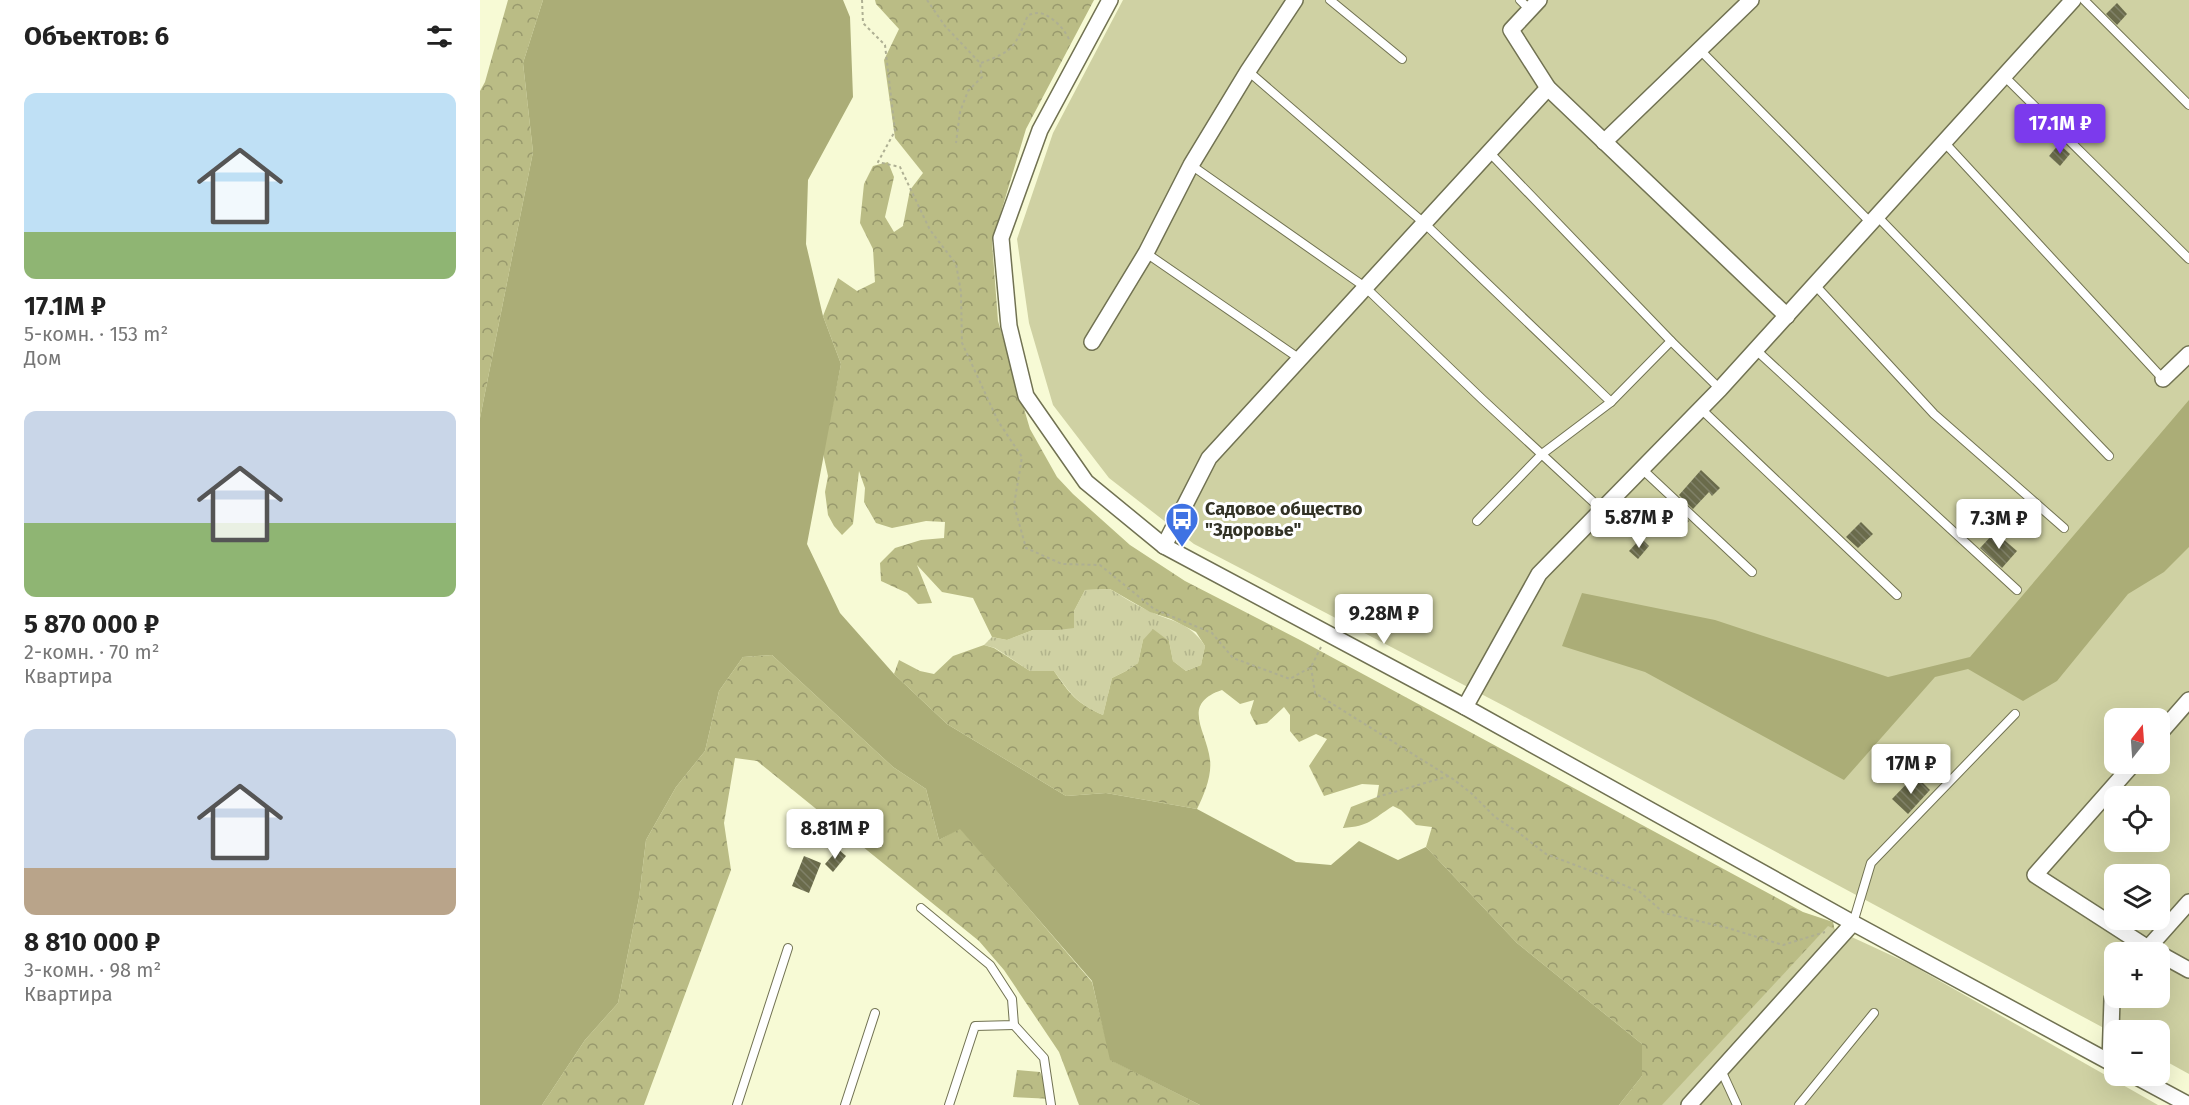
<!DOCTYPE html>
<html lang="ru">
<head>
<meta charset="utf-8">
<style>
  body { margin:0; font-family:"Fira Sans",sans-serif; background:#f6f6f6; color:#222; height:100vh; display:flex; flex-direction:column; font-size:22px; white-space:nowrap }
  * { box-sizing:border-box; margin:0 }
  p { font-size:20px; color:#767676 }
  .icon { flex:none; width:33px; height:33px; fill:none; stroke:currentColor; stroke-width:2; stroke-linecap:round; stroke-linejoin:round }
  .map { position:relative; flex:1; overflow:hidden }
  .drawer { display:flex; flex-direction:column; background:#fff; width:480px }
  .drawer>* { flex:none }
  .needle { width:39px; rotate:17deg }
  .controls { position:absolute; left:1624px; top:708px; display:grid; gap:12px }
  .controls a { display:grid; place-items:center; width:66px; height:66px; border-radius:12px; background:#fff; box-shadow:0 6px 24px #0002; font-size:30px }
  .price { position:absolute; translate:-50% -51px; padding:0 14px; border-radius:6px; background:#fff; color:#222; font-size:20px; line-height:39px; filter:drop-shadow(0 2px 3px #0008) }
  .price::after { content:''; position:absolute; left:50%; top:36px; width:18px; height:14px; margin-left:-9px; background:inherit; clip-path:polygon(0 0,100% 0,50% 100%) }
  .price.on { background:#7c3aed; color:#fff }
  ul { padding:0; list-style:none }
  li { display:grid; align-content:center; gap:12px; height:318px; padding:0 24px }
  li span { display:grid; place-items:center; height:186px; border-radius:12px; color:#555 }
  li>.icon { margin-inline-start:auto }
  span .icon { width:108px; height:108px; fill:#fffc; stroke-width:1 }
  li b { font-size:26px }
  h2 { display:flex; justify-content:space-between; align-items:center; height:72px; padding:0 24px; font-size:26px }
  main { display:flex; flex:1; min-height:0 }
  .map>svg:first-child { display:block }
  .grass { fill:url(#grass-tufts) }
  .forest { fill:url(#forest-crowns) }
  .garden { fill:#cfd1a3; fill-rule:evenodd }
  .water { fill:#abad77 }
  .building { fill:url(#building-back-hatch) }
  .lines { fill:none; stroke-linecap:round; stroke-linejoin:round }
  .service-casing { stroke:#717252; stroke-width:10 }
  .minor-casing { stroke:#717252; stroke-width:18 }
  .path { stroke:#aeaf93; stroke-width:2; stroke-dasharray:3 3; stroke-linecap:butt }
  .service { stroke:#fff; stroke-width:8 }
  .minor { stroke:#fff; stroke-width:15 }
  .labels { text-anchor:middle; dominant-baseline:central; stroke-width:6; stroke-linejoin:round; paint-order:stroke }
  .poi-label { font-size:18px; font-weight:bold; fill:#323225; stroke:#fff; text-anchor:start }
</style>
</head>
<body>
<main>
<section class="drawer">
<h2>Объектов: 6<svg class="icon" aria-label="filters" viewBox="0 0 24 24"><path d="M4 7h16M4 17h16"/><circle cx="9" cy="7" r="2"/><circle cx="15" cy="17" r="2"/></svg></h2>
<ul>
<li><span style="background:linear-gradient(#bfe0f5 75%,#8fb573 0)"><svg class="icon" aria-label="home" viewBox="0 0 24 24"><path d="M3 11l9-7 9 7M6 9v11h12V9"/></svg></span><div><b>17.1M ₽</b><p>5-комн. · 153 m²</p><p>Дом</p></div></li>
<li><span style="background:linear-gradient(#c9d6e8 60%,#8fb573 0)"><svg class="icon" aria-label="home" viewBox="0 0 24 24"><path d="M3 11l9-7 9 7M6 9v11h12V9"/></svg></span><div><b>5 870 000 ₽</b><p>2-комн. · 70 m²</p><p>Квартира</p></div></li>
<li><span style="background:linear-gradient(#c9d6e8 75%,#b9a48a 0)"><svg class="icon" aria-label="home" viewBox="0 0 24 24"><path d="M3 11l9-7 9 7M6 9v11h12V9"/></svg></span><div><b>8 810 000 ₽</b><p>3-комн. · 98 m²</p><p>Квартира</p></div></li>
</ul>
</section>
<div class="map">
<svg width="1709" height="1105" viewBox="0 0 1709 1105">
  <defs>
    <pattern id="grass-tufts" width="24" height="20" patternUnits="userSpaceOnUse" patternTransform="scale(1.5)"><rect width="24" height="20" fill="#cfd1a3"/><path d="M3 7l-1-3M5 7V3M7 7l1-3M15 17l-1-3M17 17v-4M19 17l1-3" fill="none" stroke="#b2b48c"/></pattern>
    <pattern id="forest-crowns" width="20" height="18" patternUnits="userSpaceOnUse" patternTransform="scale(1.5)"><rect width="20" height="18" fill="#babc85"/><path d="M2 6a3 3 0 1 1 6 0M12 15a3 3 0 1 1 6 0" fill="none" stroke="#98996d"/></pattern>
    <pattern id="building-back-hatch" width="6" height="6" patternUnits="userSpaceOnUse" patternTransform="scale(1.5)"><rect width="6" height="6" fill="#6a6b4b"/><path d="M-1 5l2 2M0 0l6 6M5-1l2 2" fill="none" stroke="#808168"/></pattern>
  </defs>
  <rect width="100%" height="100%" fill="#f7fad5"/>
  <path class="grass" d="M 630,589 C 642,596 654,604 667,610 C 691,622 709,621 725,646 L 721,665 L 706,671 L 693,661 L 689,641 L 663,640 L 658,663 L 646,671 L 632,678 L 623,715 C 597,704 590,693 574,671 L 550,671 L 515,648 L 504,645 L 512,637 L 527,640 L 553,630 L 578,630 L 594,611 L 605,590 Z"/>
  <g class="forest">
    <path d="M 28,0 L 63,0 L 43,63 L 53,152 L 0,418 L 0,91 L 5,82 Z"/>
    <path d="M 395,0 L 614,0 L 546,129 L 512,242 L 518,321 L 550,429 L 577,477 L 593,494 L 650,545 L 705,581 L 820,640 L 1323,912 L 1353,922 L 1356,936 L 1194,1105 L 1139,1105 L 1162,1076 L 1162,1044 L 1037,943 L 946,847 L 952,827 L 936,825 L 921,810 L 913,806 C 891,820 890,826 863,828 L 871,807 L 897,797 L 899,785 L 882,784 L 844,796 L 829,766 L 847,739 L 836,734 L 819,742 L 810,731 L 810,715 L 804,707 L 787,723 L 776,725 L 770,713 L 774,700 L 760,704 L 742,690 C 700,704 727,731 730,760 C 732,776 724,795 717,809 L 626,793 L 586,796 L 467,724 L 414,674 L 419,660 L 440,671 L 454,674 L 473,656 L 504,645 L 514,648 L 550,671 L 574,671 C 589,693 597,704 623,715 L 632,678 L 646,671 L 658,663 L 663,640 L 673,629 L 689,641 L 693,661 L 706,671 L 721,665 L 725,646 L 716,632 L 691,619 L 670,612 L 630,589 L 605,590 L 594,611 L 594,628 L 578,630 L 553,630 L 527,640 L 512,637 L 493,598 L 462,592 L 437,565 L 452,603 L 438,604 L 427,593 L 401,581 L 400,563 L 415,548 L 441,540 L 464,538 L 465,522 L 446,521 L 412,528 L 396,523 L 384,502 L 385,488 L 379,471 L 373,524 L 362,535 L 354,526 L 348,515 L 345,492 L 348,476 L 343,453 L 361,364 L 343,316 L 358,278 L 377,291 L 395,282 L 393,249 L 380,223 L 384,184 L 393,166 L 408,162 L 414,177 L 405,217 L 414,232 L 423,226 L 430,190 L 443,173 L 415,138 L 404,60 L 419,29 L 396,4 Z"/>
    <path d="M 292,655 L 413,767 L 446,789 L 459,840 L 480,828 L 612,982 L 631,1060 L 720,1105 L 599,1105 L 579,1052 L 524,970 L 499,941 L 277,761 L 255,758 L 244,823 L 251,870 L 164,1105 L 62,1105 L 105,1040 L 138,1003 L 159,898 L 166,840 L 196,787 L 225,751 L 239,691 L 263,657 Z"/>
    <path d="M 537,1070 L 560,1072 L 573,1099 L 533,1097 Z"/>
  </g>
  <g class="garden">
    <path d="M 643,0 L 1709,0 L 1709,1074 L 1680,1058 L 1680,1030 L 1635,1030 L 1635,1034 L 1028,708 L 714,544 L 629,478 L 573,405 L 549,323 L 537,239 L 573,133 ZM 1635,718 L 1680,718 L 1680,764 L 1635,764 ZM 1635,796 L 1680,796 L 1680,842 L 1635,842 ZM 1635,874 L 1680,874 L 1680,920 L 1635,920 ZM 1635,952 L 1680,952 L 1680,998 L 1635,998 Z"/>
    <path d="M 1348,926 L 1430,964 L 1678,1105 L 1182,1105 Z"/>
  </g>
  <g class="water">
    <path d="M 63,0 L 363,0 L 370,17 L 373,97 L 328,180 L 326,244 L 343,316 L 361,364 L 327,544 L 360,613 L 414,674 L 467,724 L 586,796 L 626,793 L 717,809 L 816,862 L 851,865 L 879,841 L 918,860 L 946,847 L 1037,943 L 1162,1044 L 1162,1076 L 1139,1105 L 720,1105 L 630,1060 L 612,981 L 480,829 L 459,840 L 446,789 L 413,767 L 292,655 L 263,657 L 239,691 L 225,751 L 196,787 L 166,840 L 159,898 L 138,1003 L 105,1040 L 62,1105 L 0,1105 L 0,418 L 53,152 L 43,63 Z"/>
    <path d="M 1709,400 L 1709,547 L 1684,572 L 1648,594 L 1577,681 L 1543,701 L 1488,669 L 1455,677 L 1364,780 L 1165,672 L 1082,646 L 1102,593 L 1235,620 L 1408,677 L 1490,657 Z"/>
  </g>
  <g class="building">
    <path d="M 1637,3 L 1647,14 L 1637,25 L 1626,14 Z"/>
    <path d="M 1579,144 L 1590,154 L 1580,166 L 1569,156 Z"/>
    <path d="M 1221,470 L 1240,488 L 1232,496 L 1229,492 L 1213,509 L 1199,495 Z"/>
    <path d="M 1186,500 L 1209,521 L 1198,534 L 1174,513 Z"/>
    <path d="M 1381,522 L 1393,534 L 1378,548 L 1366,537 Z"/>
    <path d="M 1515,532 L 1537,551 L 1522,568 L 1500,548 Z"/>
    <path d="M 1161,538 L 1169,546 L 1158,559 L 1149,551 Z"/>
    <path d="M 1435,775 L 1450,790 L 1428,814 L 1412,799 Z"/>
    <path d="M 358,849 L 366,856 L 353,872 L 345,864 Z"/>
    <path d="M 324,856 L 341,863 L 329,893 L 312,886 Z"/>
  </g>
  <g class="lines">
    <g class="service-casing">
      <g id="service">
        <path d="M 850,0 L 922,59"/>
        <path d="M 1040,0 L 1050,10"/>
        <path d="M 1604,0 L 1709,105"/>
        <path d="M 1220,50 L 1391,223"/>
        <path d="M 768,71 L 944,223 L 1131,402"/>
        <path d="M 1524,76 L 1709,259"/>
        <path d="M 1464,142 L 1683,379"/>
        <path d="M 1009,152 L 1191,341 L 1240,389"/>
        <path d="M 711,165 L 885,287 L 1003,400 L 1122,510"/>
        <path d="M 1397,216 L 1629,456"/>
        <path d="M 666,253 L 820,359"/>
        <path d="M 1335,285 L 1454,414 L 1584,528"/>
        <path d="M 1276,350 L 1537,590"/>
        <path d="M 1221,409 L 1417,595"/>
        <path d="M 1162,469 L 1272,572"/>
        <path d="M 997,521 L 1062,454 L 1131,402 L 1191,341"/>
        <path d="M 441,908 L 510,965 L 532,999 L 534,1025 L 495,1026 L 469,1105"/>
        <path d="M 1373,923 L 1391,863 L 1535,714"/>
        <path d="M 534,1025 L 564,1058 L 571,1105"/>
        <path d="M 1241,1070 L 1257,1105"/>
        <path d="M 257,1105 L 308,948"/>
        <path d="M 365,1105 L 395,1013"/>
        <path d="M 1319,1105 L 1394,1013"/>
      </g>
    </g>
    <g class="minor-casing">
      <g id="minor">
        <path d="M 630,0 L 560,130 L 521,238 L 529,326 L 546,396 L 606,482 L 684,546 L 985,707 L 1373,923 L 1635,1065"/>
        <path d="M 1059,0 L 1031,30 L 1068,88 L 1307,316"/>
        <path d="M 1124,142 L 1271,0"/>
        <path d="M 612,342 L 666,253 L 711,165 L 768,71 L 815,0"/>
        <path d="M 1683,379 L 1709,354"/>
        <path d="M 684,546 L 729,458 L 1068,88"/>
        <path d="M 985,707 L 1059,574 L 1240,389 L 1593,0"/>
        <path d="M 1680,733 L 1709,700"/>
        <path d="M 1653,764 L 1555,875 L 1668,948 L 1709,902"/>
        <path d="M 1680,954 L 1709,970"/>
        <path d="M 1630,1062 L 1632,999 L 1635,995"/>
        <path d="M 1655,1076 L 1709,1105"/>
        <path d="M 1209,1105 L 1373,923"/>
      </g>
    </g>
    <g class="path">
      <path d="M 382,0 L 383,23 L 405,45 L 415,131 L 398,162 L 420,167 L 450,230 L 476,264 L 481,292 L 482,343 L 518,421 L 542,457 L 534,505 L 546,548 L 582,564 L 620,565 L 674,609 L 732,633 L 753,658 L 810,679 L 831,667 L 841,647"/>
      <path d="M 447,0 L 465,26 L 500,63 L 502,77 L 488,91 L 480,112 L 476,143"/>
      <path d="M 501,63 C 535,50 534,48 548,15 C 552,14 555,13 558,13 C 570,13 587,31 590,42"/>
      <path d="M 831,667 L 835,693 L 968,776"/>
      <path d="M 897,797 L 969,776 L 991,793 L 1015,817 L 1039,833 L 1066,854 L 1111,871 L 1160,892 L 1184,913 L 1248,928 L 1303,945 L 1345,932"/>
    </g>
    <use href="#service" class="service"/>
    <use href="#minor" class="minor"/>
  </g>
  <defs>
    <g id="bus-pin" transform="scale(1.725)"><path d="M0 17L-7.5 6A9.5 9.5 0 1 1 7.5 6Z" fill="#3f72e3" stroke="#fff"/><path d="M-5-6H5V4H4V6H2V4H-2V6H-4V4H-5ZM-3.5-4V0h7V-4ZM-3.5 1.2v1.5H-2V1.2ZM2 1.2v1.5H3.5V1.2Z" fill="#fff"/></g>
  </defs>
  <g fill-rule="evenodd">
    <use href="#bus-pin" x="702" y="519"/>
  </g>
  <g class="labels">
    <g class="poi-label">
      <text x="725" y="509">Садовое общество<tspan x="725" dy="21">"Здоровье"</tspan></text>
    </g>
  </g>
</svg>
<div class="controls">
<a><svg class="needle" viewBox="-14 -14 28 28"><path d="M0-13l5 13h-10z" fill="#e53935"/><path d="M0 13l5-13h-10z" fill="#767676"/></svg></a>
<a><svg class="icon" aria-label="locate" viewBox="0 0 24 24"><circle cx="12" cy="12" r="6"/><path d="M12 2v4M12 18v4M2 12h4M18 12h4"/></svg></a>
<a><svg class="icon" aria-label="layers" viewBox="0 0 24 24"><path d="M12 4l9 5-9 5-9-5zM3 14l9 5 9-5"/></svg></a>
<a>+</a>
<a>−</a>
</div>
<b class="price on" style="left:1580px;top:155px">17.1M ₽</b>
<b class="price" style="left:1159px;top:549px">5.87M ₽</b>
<b class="price" style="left:1519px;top:550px">7.3M ₽</b>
<b class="price" style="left:904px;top:645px">9.28M ₽</b>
<b class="price" style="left:1431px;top:795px">17M ₽</b>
<b class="price" style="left:355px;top:860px">8.81M ₽</b>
</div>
</main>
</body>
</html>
